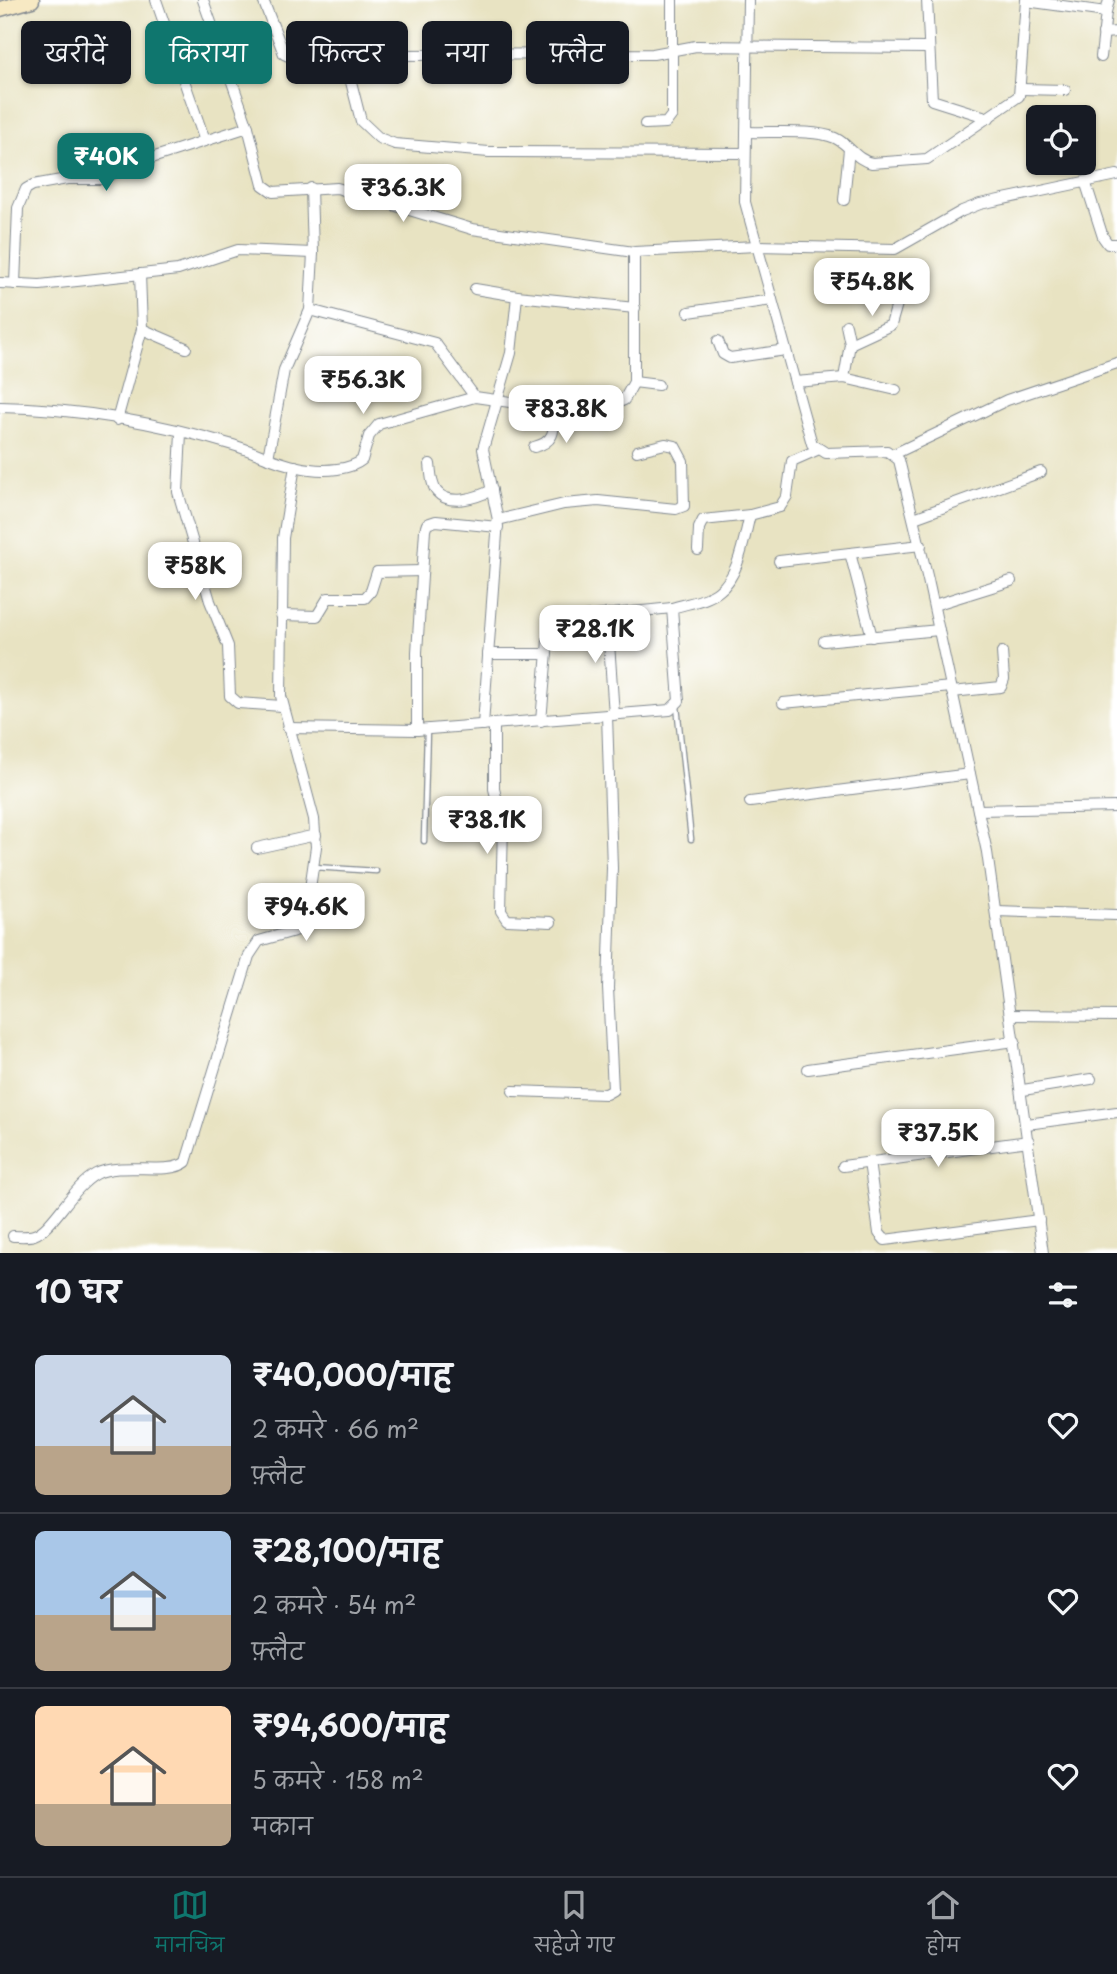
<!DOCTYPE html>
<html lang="hi">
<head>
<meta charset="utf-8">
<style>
  body { margin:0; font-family:"Playpen Sans","Playpen Sans Deva",sans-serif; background:#242831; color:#f1f3f6; height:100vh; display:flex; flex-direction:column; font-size:26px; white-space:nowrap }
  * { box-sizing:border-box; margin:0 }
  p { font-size:23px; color:#9ea1a6 }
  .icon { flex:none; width:38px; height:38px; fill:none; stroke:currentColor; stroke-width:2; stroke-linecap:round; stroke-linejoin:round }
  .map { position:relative; height:1253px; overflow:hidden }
  .sheet { display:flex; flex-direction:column; background:#171b24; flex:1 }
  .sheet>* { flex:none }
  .top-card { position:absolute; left:21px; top:21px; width:700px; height:63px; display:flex; gap:14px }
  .fabs { position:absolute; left:1026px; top:105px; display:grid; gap:14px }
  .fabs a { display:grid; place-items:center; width:70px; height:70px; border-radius:10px; background:#171b24; box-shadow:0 2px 5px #0004; font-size:35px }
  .price { position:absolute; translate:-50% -60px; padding:0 16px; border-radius:14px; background:#fff; color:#222; font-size:23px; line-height:46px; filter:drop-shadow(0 2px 4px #0008) }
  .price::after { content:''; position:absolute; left:50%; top:42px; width:21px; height:16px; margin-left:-10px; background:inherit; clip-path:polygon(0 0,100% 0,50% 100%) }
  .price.on { background:#0f766e; color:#fff }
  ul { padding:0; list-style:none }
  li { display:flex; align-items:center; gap:21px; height:175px; padding:0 35px }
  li+li { border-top:2px solid #363941 }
  li span { display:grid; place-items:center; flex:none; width:196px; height:140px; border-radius:10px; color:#555 }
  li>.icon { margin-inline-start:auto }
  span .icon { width:84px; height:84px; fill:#fffc; stroke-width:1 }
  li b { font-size:30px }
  h2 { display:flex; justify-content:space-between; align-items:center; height:84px; padding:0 35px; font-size:30px }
  .pill { padding:0 24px; border-radius:10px; background:#171b24; box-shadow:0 2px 5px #0004; font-size:24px; line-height:63px }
  .pill.on { background:#0f766e; color:#fff }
  .tab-bar { display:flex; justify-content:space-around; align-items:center; height:98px; border-top:2px solid #363941; background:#171b24; font-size:19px; color:#9ea1a6 }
  .tab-bar a { display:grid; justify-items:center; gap:4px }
  .tab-bar .on { color:#0f766e }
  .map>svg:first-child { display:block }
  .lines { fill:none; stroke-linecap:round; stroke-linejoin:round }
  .lane-casing { stroke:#828990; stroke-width:7 }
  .street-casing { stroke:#828990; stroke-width:12 }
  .secondary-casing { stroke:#828990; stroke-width:17 }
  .lane { stroke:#fff; stroke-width:4.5 }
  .street { stroke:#fff; stroke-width:10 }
  .secondary { stroke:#f7e9c3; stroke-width:14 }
</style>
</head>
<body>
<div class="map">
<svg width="1117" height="1253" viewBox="0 0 1117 1253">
  <rect width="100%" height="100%" fill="#fff"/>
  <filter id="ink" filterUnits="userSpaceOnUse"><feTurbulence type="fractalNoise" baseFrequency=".0143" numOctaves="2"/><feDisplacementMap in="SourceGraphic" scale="14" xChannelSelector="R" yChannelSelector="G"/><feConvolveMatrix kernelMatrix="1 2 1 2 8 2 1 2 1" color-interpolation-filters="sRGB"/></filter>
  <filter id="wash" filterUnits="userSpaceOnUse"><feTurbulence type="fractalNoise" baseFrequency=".00686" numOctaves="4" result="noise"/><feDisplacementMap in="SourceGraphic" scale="28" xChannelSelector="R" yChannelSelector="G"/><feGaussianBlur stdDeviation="1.57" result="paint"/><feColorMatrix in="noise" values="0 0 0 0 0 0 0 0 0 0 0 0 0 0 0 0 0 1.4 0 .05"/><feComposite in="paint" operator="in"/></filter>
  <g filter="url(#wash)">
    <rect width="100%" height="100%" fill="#e8e3c2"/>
  </g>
  <g filter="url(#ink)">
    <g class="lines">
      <g class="lane-casing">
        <g id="lane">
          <path d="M 677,706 L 691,839"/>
          <path d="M 424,841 L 427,730"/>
          <path d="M 314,867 L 376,871"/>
        </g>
      </g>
      <g class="street-casing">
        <g id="street">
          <path d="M 156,0 L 205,141"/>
          <path d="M 203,0 L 248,127 L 263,185 L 273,192 L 337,188 L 472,229 L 634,252 L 757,246 L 895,249 L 962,211 L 980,204 L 1117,175"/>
          <path d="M 263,0 L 284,54 L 323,72 L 349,74 L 368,70 L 389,55 L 653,54 L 696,46 L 927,48"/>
          <path d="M 748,0 L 745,202 L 812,444 L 826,453 L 887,451 L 899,460 L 928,580 L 987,852 L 1043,1253"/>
          <path d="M 927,0 L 932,100 L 989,118"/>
          <path d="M 1026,1 L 1106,12 L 1109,0"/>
          <path d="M 1103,33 L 1117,32"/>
          <path d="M 1101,57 L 1106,12"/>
          <path d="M 349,74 L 361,121 L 379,138 L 395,144 L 489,152 L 744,153"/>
          <path d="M 1021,89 L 1065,90"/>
          <path d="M 645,124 L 666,123 L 672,115 L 672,0"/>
          <path d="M 746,132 C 770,133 815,129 835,138 C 850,145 856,160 872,163 L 927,159 L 1019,96 L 1026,0"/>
          <path d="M 1086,184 L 1103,237 L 1108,244 L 1117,244"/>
          <path d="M 844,200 L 849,149"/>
          <path d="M 0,283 L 40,285 L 178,270 L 238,250 L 313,253"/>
          <path d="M 15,284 L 18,208 L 26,189 L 33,185 L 67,179 L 103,179 L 127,166 L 248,127"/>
          <path d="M 475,289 L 517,296"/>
          <path d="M 310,310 L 435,343 L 475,397"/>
          <path d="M 689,312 L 772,300"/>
          <path d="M 142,329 L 186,348"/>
          <path d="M 718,341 L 723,354 L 730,358 L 786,350"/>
          <path d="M 850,344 L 891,325 L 899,297"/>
          <path d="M 844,378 L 850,344 L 846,325"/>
          <path d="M 634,382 L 658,385"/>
          <path d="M 795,382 L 844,378 L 896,390"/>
          <path d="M 0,407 C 76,408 160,423 233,445 C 259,453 283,466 310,469 C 326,471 350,470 362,460 L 369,436 L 379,424 L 475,397 L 574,411 L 602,410 L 624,400 L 634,382 L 634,252"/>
          <path d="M 117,420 L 142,329 L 140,274"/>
          <path d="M 181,433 L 178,492 L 210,601 L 228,646 L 230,696 L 238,703 L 282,706"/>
          <path d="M 534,447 C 556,442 554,429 555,409"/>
          <path d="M 894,454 L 1007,400 L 1117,363"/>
          <path d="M 268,458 L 284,370 L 310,310 L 313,253 L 311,188"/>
          <path d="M 430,464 C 431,472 431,485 437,492 C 450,507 478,497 492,490"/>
          <path d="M 914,518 L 1041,472"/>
          <path d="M 498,520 L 564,504 L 598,501 L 676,509 L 684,506 L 683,461 L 675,446 L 665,444 L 637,451"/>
          <path d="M 698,550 L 699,528 L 703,520 L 750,515"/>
          <path d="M 850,553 L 872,637"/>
          <path d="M 779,561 L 921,545"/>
          <path d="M 934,605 L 1011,581"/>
          <path d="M 607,614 L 614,715"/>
          <path d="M 281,615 L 317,616 L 328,598 L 365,598 L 371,591 L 377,572 L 422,571"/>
          <path d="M 824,641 L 939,630"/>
          <path d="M 488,654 L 547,654"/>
          <path d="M 952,692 L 1001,687 L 1004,679 L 1002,652"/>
          <path d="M 783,703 L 951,687"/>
          <path d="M 541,721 L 549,629 L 554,620 L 672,608"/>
          <path d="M 494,724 L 494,789 L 503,823 L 501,911 L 507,920 L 551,922"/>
          <path d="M 483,725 L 498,520 L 483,449 L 511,353 L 517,296 L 635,308"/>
          <path d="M 288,728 L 417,730 L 670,710 L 679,701 L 672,608 C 687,603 707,601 719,591 C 739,576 744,538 750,515 L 780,507 L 787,496 L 792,461 L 817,450"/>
          <path d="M 417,730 L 417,652 L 425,530 L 427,524 L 436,521 L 498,527"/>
          <path d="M 750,802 L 970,774"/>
          <path d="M 978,810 L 1117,807"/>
          <path d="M 257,848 L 316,835"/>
          <path d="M 996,911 L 1117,915"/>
          <path d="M 1011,1015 L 1117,1016"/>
          <path d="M 808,1069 L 1015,1041"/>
          <path d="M 1023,1090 L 1091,1079"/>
          <path d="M 513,1091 L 606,1094 L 613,1090 L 608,988 L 612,868 L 607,715"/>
          <path d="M 1027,1124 L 1117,1112"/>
          <path d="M 869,1162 L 879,1233 L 885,1240 L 1039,1220"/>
          <path d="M 843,1166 L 1029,1141"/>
          <path d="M 13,1236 C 20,1236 28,1237 34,1235 C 53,1229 72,1187 96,1174 C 121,1161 169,1176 186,1162 L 249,956 L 259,941 L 298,930 L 306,916 L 316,847 L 314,819 L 281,696 L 283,538 L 295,466"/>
        </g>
      </g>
      <g class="secondary-casing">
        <path id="secondary" d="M 0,9 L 32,0"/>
      </g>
      <use href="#lane" class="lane"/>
      <use href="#street" class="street"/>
      <use href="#secondary" class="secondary"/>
    </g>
  </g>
</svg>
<div class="fabs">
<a><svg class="icon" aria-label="locate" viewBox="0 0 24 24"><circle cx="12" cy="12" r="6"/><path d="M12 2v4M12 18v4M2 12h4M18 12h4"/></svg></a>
</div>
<b class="price on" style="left:106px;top:193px">₹40K</b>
<b class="price" style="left:403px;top:224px">₹36.3K</b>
<b class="price" style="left:872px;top:318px">₹54.8K</b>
<b class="price" style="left:363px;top:416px">₹56.3K</b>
<b class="price" style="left:566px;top:445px">₹83.8K</b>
<b class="price" style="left:195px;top:602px">₹58K</b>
<b class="price" style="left:595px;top:665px">₹28.1K</b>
<b class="price" style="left:487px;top:856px">₹38.1K</b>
<b class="price" style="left:306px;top:943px">₹94.6K</b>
<b class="price" style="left:938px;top:1169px">₹37.5K</b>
<div class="top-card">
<a class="pill">खरीदें</a>
<a class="pill on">किराया</a>
<a class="pill">फ़िल्टर</a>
<a class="pill">नया</a>
<a class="pill">फ़्लैट</a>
</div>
</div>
<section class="sheet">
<h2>10 घर<svg class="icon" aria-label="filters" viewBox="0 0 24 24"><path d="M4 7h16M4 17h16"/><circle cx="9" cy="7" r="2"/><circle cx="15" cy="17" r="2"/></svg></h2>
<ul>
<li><span style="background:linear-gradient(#c9d6e8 65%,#b9a48a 0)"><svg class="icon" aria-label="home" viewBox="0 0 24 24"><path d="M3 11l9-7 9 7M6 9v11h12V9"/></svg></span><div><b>₹40,000/माह</b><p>2 कमरे · 66 m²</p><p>फ़्लैट</p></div><svg class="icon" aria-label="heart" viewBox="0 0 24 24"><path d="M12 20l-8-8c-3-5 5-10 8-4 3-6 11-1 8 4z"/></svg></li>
<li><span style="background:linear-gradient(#a9c7e8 60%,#b9a48a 0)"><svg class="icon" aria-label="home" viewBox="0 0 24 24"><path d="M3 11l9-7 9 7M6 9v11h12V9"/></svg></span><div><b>₹28,100/माह</b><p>2 कमरे · 54 m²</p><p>फ़्लैट</p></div><svg class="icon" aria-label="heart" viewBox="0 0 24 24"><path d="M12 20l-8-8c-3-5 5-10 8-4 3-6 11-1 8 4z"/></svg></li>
<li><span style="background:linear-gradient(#ffd9b3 70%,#b9a48a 0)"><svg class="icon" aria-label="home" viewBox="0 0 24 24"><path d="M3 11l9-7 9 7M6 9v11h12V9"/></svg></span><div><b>₹94,600/माह</b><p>5 कमरे · 158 m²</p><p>मकान</p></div><svg class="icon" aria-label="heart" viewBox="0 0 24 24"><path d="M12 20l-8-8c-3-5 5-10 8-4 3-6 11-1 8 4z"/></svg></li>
</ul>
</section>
<nav class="tab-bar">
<a class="on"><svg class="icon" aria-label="map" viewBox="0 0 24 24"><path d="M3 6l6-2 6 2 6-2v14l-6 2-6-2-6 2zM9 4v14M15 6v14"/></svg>मानचित्र</a>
<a><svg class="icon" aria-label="saved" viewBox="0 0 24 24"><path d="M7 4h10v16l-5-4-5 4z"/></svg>सहेजे गए</a>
<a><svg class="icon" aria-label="home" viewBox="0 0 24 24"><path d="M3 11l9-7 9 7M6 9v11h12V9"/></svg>होम</a>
</nav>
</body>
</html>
